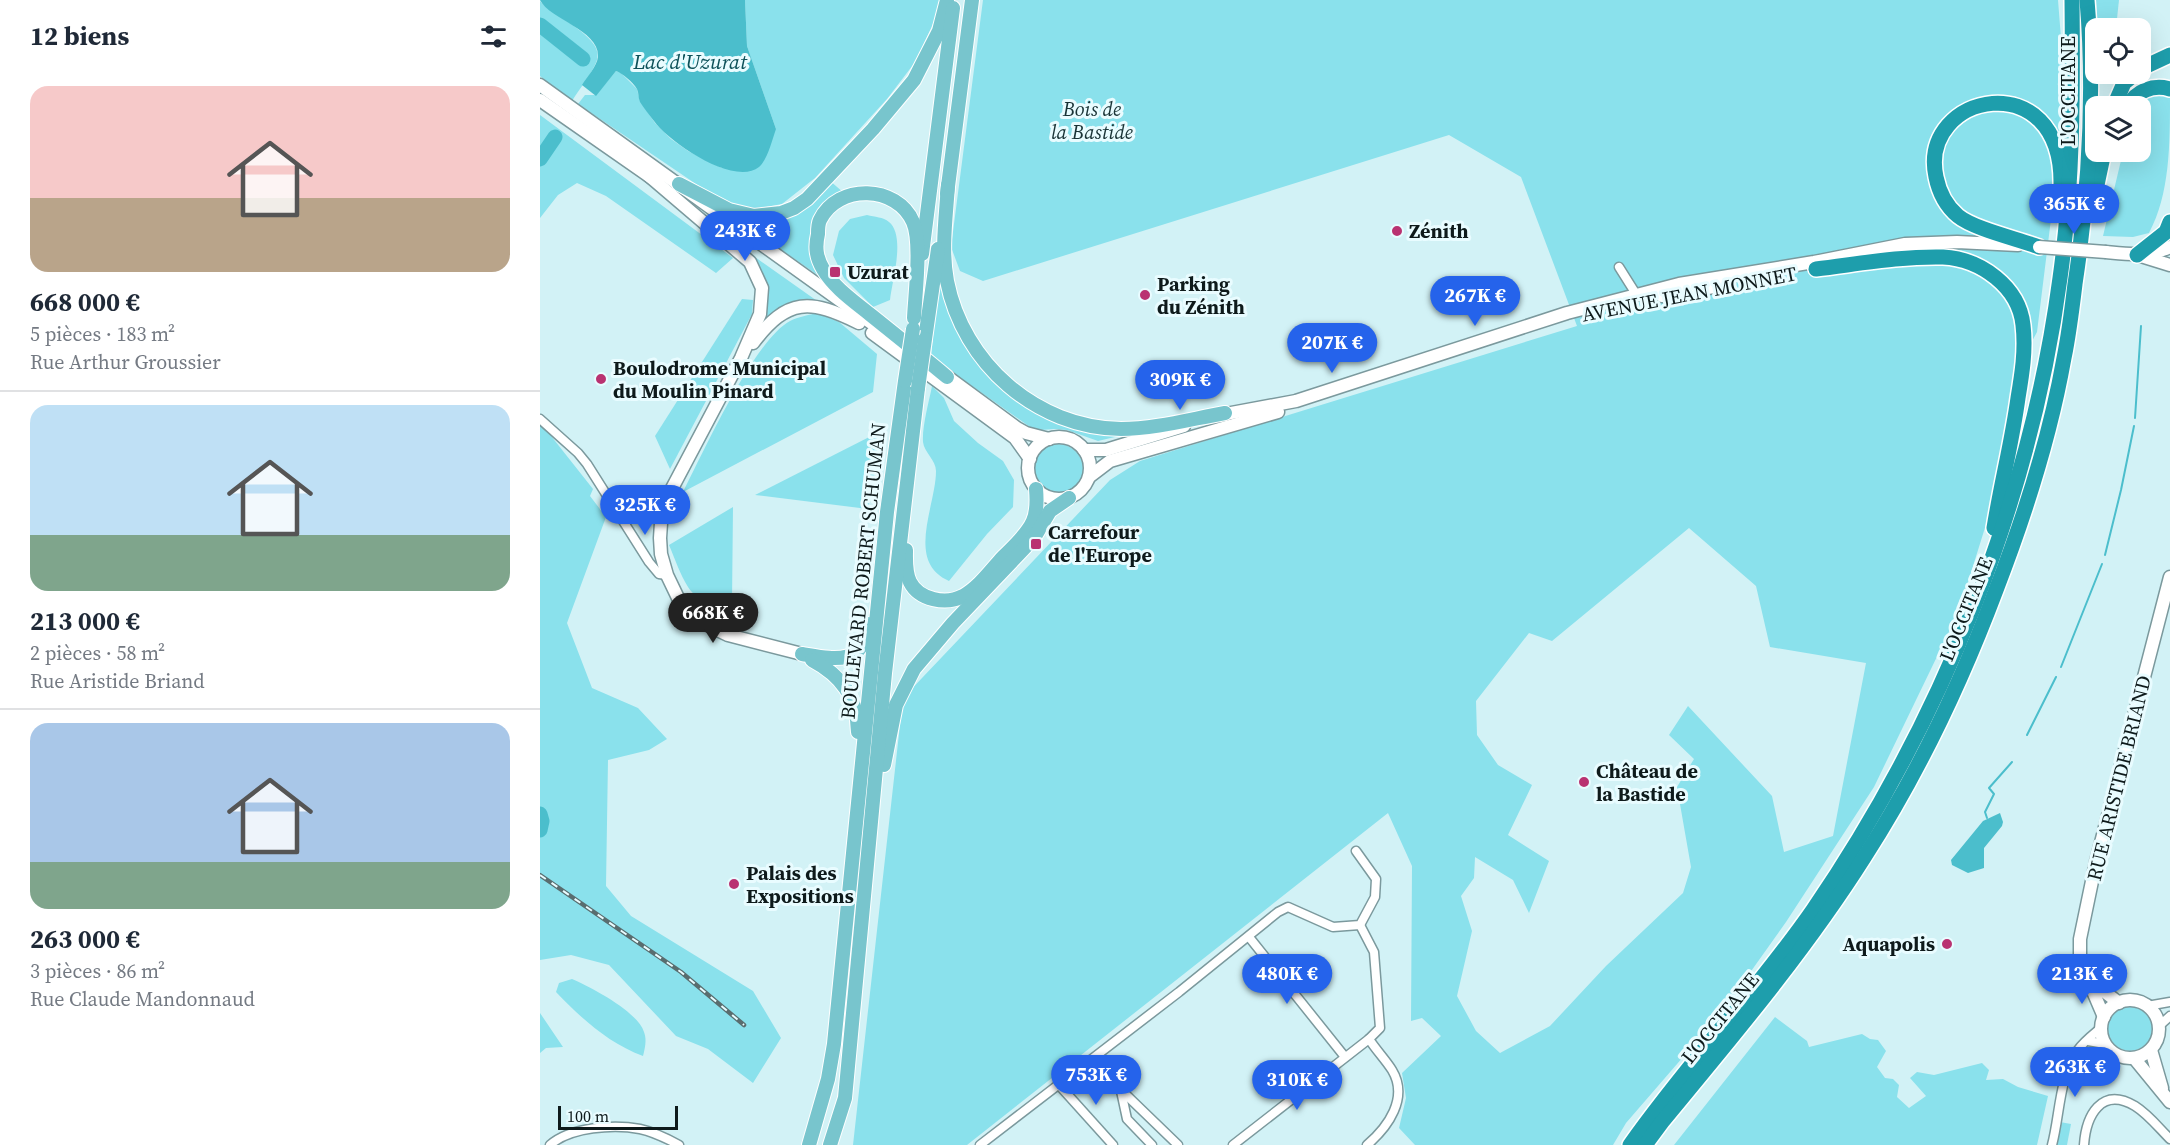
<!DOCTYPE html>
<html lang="fr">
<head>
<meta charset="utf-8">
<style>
  body { margin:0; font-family:"Source Serif 4",serif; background:#f2f2f3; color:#1f2937; height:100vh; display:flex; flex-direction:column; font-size:22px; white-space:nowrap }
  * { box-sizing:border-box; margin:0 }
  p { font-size:20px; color:#747a83 }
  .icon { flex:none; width:33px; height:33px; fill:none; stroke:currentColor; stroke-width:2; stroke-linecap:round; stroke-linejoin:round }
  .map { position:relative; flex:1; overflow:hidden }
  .side { display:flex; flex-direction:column; background:#fff; width:540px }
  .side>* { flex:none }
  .buttons { position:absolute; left:1545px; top:18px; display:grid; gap:12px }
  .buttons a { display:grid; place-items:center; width:66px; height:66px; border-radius:12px; background:#fff; box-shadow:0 6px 24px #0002; font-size:30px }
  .scale { position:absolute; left:18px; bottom:15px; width:120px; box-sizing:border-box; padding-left:6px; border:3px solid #0e1a1b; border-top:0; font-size:16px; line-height:21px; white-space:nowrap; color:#0e1a1b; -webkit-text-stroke:4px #e9fcff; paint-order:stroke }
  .price { position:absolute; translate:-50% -51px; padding:0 14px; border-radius:21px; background:#2563eb; color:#fff; font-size:20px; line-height:39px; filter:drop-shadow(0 2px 3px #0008) }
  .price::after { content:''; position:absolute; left:50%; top:36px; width:18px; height:14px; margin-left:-9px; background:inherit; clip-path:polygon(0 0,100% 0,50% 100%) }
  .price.selected { background:#222; color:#fff }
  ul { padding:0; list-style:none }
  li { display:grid; align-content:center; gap:12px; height:318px; padding:0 30px }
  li+li { border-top:2px solid #e0e1e3 }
  li span { display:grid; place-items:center; height:186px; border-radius:18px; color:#555 }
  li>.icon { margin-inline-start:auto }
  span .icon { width:108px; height:108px; fill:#fffc; stroke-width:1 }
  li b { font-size:26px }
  h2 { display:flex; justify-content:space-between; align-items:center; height:72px; padding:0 30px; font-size:26px }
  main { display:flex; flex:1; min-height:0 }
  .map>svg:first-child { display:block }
  .green { fill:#8ae1ec; fill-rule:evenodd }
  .water { fill:#4bbecc }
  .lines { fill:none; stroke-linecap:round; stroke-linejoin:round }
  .stream { stroke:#4bbecc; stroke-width:2 }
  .river { stroke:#4bbecc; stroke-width:15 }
  .street-casing { stroke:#7b999d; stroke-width:11 }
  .secondary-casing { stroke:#7b999d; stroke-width:15 }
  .primary-casing { stroke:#fff; stroke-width:16 }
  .highway-casing { stroke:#fff; stroke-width:18 }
  .street { stroke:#fff; stroke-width:8 }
  .secondary { stroke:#fff; stroke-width:12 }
  .primary { stroke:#78c5cd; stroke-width:14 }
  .highway { stroke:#1e9eac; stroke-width:15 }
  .rail-casing { stroke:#596d6f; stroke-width:4.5 }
  .rail { stroke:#e9fcff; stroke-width:2; stroke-dasharray:7; stroke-linecap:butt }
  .secondary-bridge-casing { stroke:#7b999d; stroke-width:15; stroke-linecap:butt }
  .primary-bridge-casing { stroke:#fff; stroke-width:16; stroke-linecap:butt }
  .secondary-bridge { stroke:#fff; stroke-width:12 }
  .primary-bridge { stroke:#78c5cd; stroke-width:14 }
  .poi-dot { fill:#b93271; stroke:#e9fcff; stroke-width:2 }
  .labels { text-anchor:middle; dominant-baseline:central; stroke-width:6; stroke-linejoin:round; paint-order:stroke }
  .street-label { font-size:20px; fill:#0e1a1b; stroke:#e9fcff }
  .park-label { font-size:20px; font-style:italic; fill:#193336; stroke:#e9fcff }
  .poi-label { font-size:20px; font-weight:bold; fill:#0e1a1b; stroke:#e9fcff; text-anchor:start }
  .water-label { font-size:21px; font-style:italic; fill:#0d5159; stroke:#e9fcff }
</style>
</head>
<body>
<main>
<section class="side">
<h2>12 biens<svg class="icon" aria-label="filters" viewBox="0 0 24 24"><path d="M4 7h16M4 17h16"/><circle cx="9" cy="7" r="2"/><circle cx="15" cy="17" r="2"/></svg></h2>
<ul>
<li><span style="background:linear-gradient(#f6c9c9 60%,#b9a48a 0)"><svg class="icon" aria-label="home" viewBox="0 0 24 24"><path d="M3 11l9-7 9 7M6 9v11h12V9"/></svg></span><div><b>668 000 €</b><p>5 pièces · 183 m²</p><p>Rue Arthur Groussier</p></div></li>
<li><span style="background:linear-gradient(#bfe0f5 70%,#7fa58c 0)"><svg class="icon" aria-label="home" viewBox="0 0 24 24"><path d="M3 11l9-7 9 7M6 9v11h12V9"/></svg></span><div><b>213 000 €</b><p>2 pièces · 58 m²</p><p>Rue Aristide Briand</p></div></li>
<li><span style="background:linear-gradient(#a9c7e8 75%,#7fa58c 0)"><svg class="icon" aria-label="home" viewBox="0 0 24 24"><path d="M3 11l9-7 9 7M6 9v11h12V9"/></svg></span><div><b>263 000 €</b><p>3 pièces · 86 m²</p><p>Rue Claude Mandonnaud</p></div></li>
</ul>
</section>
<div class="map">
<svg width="1630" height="1145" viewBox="0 0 1630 1145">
  <rect width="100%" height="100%" fill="#d2f2f6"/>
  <g class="green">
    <path d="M 205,0 L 401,0 L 397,15 L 376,61 L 347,99 L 275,178 L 242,204 L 209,210 L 181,201 L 38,104 L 45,95 L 56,95 L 76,71 L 81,73 L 97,89 L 100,101 L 115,123 L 131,139 L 148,151 L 182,168 L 236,129 L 207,46 Z"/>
    <path d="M 443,0 L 1518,0 L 1522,51 L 1523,122 L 1497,332 L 1474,374 L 1453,502 L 1419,611 L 1334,787 L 1246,922 L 1182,1012 L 1086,1123 L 1073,1145 L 875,1145 L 859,1128 L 866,1098 L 862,1073 L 901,1036 L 882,1018 L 871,1021 L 872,866 L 848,813 L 427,1145 L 313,1145 L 363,698 L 570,480 L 600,461 L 1037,326 L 981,177 L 909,135 L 443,281 L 420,271 L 411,247 ZM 1149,528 L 1216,586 L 1230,647 L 1326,663 L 1293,836 L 1244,852 L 1232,796 L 1148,706 L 1129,735 L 1154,759 L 1137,787 L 1151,867 L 1143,893 L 1066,966 L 1010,1026 L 960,1053 L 936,1031 L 917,996 L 932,931 L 921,896 L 934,878 L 935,857 L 973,880 L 989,913 L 1009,861 L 968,835 L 992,785 L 958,765 L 937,735 L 936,701 L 989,633 L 1012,641 Z"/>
    <path d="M 1556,0 L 1579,0 L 1576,28 L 1557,28 Z"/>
    <path d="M 0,1 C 12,16 65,37 57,60 C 52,74 40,88 32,101 L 0,76 Z"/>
    <path d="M 1621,94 L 1630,98 C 1630,144 1630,194 1609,233 L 1593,237 L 1563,236 L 1583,152 L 1600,152 L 1600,106 L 1597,106 L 1606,98 Z"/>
    <path d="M 0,115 L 193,258 L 176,273 L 66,196 L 37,183 L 18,195 L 0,218 Z"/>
    <path d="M 289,180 L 304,193 L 277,219 L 282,278 L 194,217 L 229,218 Z"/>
    <path d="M 327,215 C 335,217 343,217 349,222 C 366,236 352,281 350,300 L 333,307 L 304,278 L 293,255 L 299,231 L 310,219 Z"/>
    <path d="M 198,245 L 280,303 L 221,324 L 227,300 Z"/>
    <path d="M 399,275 C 410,331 455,404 514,420 C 538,426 574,428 600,431 L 558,441 L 527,430 L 514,429 L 501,430 L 490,427 L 391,357 Z"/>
    <path d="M 202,299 L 213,300 L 212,314 L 130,469 L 115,436 Z"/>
    <path d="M 277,313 L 299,322 L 337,354 L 333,392 L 143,492 C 163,453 214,340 250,321 C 258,317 269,315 277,313 Z"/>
    <path d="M 392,386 L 404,398 L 414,421 L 438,443 L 463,461 L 474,480 L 473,507 L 447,534 L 409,581 C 365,562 396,506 396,471 C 396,460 384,452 383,442 C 382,426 389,402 392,386 Z"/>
    <path d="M 0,422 L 53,489 L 50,496 L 66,517 L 27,623 L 52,688 L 98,708 L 127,739 L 109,750 L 68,760 L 66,886 L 91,916 L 213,991 L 241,1038 L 213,1083 L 168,1049 L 136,1036 L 69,965 L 31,955 L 0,960 Z"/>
    <path d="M 343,430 L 328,509 L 215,495 Z"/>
    <circle cx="518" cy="469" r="25"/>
    <path d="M 193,507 L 192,603 L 205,625 C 188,623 158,602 148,587 C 140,574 135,559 129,545 Z"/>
    <path d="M 32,979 C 51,987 98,1012 104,1032 C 107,1040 105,1048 103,1056 C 68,1043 41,1018 16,992 L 19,983 Z"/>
    <circle cx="1590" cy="1029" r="22"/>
    <path d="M 0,1013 L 23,1047 L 6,1048 L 0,1053 Z"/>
    <path d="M 1235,1017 L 1267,1041 L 1269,1047 L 1322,1034 L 1330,1039 L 1338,1040 L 1346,1051 L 1337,1067 L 1345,1078 L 1353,1079 L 1359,1085 L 1357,1097 L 1369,1108 L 1386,1096 L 1370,1078 L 1377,1072 L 1394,1075 L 1442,1063 L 1449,1070 L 1446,1080 L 1463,1079 L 1478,1087 L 1508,1096 L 1497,1145 L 1134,1145 Z"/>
    <path d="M 1520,1122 L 1531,1124 L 1527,1145 L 1514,1145 Z"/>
  </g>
  <g class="water">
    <path d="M 0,0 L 205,0 L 207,46 L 236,129 C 232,140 228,159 219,167 C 194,187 129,142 114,121 C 109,115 104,108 100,102 C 98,98 99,93 97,89 C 93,82 82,73 76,71 L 56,96 L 42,85 C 47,77 57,66 58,57 C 60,30 10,20 0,0 Z"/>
    <path d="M 1460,813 L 1463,822 L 1462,826 L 1444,848 L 1444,868 L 1428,873 L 1412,865 L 1411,860 L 1443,821 Z"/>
  </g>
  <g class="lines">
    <g class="stream">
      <path d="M 1595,418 L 1601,326"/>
      <path d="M 1565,555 L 1581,490 L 1594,426"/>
      <path d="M 1521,667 L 1562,564"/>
      <path d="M 1487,735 L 1516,677"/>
      <path d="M 1447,818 L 1445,812 L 1454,794 L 1449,788 L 1472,762"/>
    </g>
    <g class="river">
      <path d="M 0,25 L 43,59"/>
      <path d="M 0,159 L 15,137"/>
      <path d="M 0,814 L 2,821 L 0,830"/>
    </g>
    <g class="street-casing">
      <g id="street">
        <path d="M 1079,267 L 1096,294"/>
        <path d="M 0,419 L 38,453 L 47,464 L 109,562 L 119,574 L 127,575"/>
        <path d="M 72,506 L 106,509 L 128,496"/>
        <path d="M 709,937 L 805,1057"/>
        <path d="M 1607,1006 L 1630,1002"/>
        <path d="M 1619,1026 L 1630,1016"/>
        <path d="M 1548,1041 L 1565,1044"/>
        <path d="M 551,1061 L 638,1145"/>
        <path d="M 519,1085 L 573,1145"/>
        <path d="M 581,1091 L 587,1119 L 612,1145"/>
        <path d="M 10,1145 C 30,1127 74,1124 100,1129 C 114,1132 126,1138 139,1145"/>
        <path d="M 440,1145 L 639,992 L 738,912 L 748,907 L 793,927 L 820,925 L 835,897 L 836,879 L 816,851"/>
        <path d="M 693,1145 L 829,1039 L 840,1028 L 834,952 L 820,925"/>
        <path d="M 827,1145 C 848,1127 869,1098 852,1070 C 845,1059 836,1050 829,1039"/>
        <path d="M 1512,1145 C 1520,1115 1519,1076 1538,1050 C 1544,1041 1554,1034 1562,1027"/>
        <path d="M 1544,1145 C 1546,1116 1561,1086 1595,1106 C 1608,1114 1619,1128 1630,1139"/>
      </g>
    </g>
    <g class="secondary-casing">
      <g id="secondary">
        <path d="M 0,85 L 345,333"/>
        <path d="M 0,100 L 112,178"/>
        <path d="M 108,175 L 210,262 L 222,288 L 220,314 L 201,358 L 128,496 L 121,523 L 120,538 L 121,554 L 127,575 L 139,600 L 161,622 L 188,635 L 262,654"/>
        <path d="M 1566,252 C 1588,254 1610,257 1630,247"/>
        <path d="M 1601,256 L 1630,265"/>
        <path d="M 1122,296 L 1179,286"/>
        <path d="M 332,333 L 475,438 L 490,459"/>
        <path d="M 213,343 C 248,297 270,299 319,323"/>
        <path d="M 401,372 L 477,428 L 486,433 L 509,439"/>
        <path d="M 675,416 L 756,401 L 1027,313 L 1139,284 L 1274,262 L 1365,244 L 1417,242 L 1478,245"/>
        <circle cx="519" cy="468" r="31"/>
        <path d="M 544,450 L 566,450 L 644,426"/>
        <path d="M 549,477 L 570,461 L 738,412"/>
        <path d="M 1548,979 L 1579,1003"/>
        <circle cx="1590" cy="1029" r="29"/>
        <path d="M 1564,1017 L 1543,968 L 1540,956 L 1540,939 L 1556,862 L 1630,577"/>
        <path d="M 1611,1050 L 1622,1088"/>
        <path d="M 1594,1058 L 1630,1102"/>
      </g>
    </g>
    <g class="primary-casing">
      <g id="primary">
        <path d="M 139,184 L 189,210 L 214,216 L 241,213 L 254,208 L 267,199 L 333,129 L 374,80 L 399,31 L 407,0"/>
        <path d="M 408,185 C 406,217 401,250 407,281 C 423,363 496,428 581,429 C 615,429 651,419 685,413"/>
        <path d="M 407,194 L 432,0"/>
        <path d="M 382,254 L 413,8"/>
        <path d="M 374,318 C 375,295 382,242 373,222 C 357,185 298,183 280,220 C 278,224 278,230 278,234 C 275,247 276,257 283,269 C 294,288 315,302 332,316 C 357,336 382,356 407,377"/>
        <path d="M 385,339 L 398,249"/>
        <path d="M 366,550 C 366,560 365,572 370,582 C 379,600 406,605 423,596 C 439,587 451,570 463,557 C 473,547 487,535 493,521 C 497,512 497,500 496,489"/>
        <path d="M 262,654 C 293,659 324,667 328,624"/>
        <path d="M 272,660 C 302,676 317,697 318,732"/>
        <path d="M 344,765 L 356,705 L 374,669 L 413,623 L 494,538 L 510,511 L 529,498"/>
        <path d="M 269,1145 L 288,1079 L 294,1044 L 347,512 L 365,381"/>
        <path d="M 290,1145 L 305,1098 L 345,673 L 378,388"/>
      </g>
    </g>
    <g class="highway-casing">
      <g id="highway">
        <path d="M 1600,69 L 1630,55"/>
        <path d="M 1574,106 L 1584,83 L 1595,74"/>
        <path d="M 1588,106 C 1596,91 1613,84 1630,89"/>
        <path d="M 1551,213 L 1564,152"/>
        <path d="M 1499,247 C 1478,239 1434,229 1418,216 C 1406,206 1399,192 1396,177 C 1378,92 1523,63 1521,185"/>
        <path d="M 1597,255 L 1626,232 L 1630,222"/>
        <path d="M 1276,269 C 1318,264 1361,256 1403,257 C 1441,259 1479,287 1483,325 C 1486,350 1482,374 1478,398 C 1472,442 1461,484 1454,528"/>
        <path d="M 1090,1145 C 1147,1064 1216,992 1273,910 C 1401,723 1490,503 1520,278 C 1533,186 1533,93 1532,0"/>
        <path d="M 1105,1145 L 1122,1122 C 1193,1036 1265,951 1325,856 C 1379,772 1421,683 1456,590 C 1485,515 1510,437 1524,358 C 1529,334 1532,309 1535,284 C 1549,191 1555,94 1547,0"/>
      </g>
    </g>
    <use href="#street" class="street"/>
    <use href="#secondary" class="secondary"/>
    <use href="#primary" class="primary"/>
    <use href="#highway" class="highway"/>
    <g class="rail-casing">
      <path id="rail" d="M 0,875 L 141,972 L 204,1025"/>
    </g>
    <use href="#rail" class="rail"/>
    <g class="secondary-bridge-casing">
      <path id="secondary-bridge" d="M 1499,247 L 1566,252"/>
    </g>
    <g class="primary-bridge-casing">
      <g id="primary-bridge">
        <path d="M 365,381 L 373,329"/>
        <path d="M 378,388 L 385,339"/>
      </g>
    </g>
    <use href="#secondary-bridge" class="secondary-bridge"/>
    <use href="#primary-bridge" class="primary-bridge"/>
  </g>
  <g class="poi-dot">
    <circle cx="857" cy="231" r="6"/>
    <rect x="289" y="266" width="12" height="12" rx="3"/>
    <circle cx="605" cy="295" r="6"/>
    <circle cx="61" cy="379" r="6"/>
    <rect x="490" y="538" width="12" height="12" rx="3"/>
    <circle cx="1044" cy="782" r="6"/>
    <circle cx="194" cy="884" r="6"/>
    <circle cx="1407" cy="944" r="6"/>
  </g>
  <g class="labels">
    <g class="street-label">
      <text transform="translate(1528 91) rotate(-90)">L'OCCITANE</text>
      <text transform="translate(1149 294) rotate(-11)">AVENUE JEAN MONNET</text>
      <text transform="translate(323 571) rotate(-84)">BOULEVARD ROBERT SCHUMAN</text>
      <text transform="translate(1426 609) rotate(-68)">L'OCCITANE</text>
      <text transform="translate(1579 778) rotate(-76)">RUE ARISTIDE BRIAND</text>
      <text transform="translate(1180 1018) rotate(-51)">L'OCCITANE</text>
    </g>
    <g class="park-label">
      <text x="552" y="109">Bois de<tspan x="552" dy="23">la Bastide</tspan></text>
    </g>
    <g class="poi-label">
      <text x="869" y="231">Zénith</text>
      <text x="307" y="272">Uzurat</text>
      <text x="617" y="284">Parking<tspan x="617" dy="23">du Zénith</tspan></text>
      <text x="73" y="368">Boulodrome Municipal<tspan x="73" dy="23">du Moulin Pinard</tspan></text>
      <text x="508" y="532">Carrefour<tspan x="508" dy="23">de l'Europe</tspan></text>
      <text x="1056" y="771">Château de<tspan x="1056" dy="23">la Bastide</tspan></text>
      <text x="206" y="873">Palais des<tspan x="206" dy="23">Expositions</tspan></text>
      <text x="1395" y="944" text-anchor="end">Aquapolis</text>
    </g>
    <g class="water-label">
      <text x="150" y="61">Lac d'Uzurat</text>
    </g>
  </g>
</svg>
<div class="buttons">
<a><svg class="icon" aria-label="locate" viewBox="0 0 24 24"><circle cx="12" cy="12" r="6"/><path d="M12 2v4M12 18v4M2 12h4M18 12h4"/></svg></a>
<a><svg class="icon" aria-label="layers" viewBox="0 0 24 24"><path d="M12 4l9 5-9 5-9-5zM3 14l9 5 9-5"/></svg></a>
</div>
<div class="scale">100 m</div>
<b class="price" style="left:1534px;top:235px">365K €</b>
<b class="price" style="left:205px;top:262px">243K €</b>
<b class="price" style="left:935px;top:327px">267K €</b>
<b class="price" style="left:792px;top:374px">207K €</b>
<b class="price" style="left:640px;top:411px">309K €</b>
<b class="price" style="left:105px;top:536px">325K €</b>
<b class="price selected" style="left:173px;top:644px">668K €</b>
<b class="price" style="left:747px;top:1005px">480K €</b>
<b class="price" style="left:1542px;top:1005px">213K €</b>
<b class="price" style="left:1535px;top:1098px">263K €</b>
<b class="price" style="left:556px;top:1106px">753K €</b>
<b class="price" style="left:757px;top:1111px">310K €</b>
</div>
</main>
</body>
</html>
